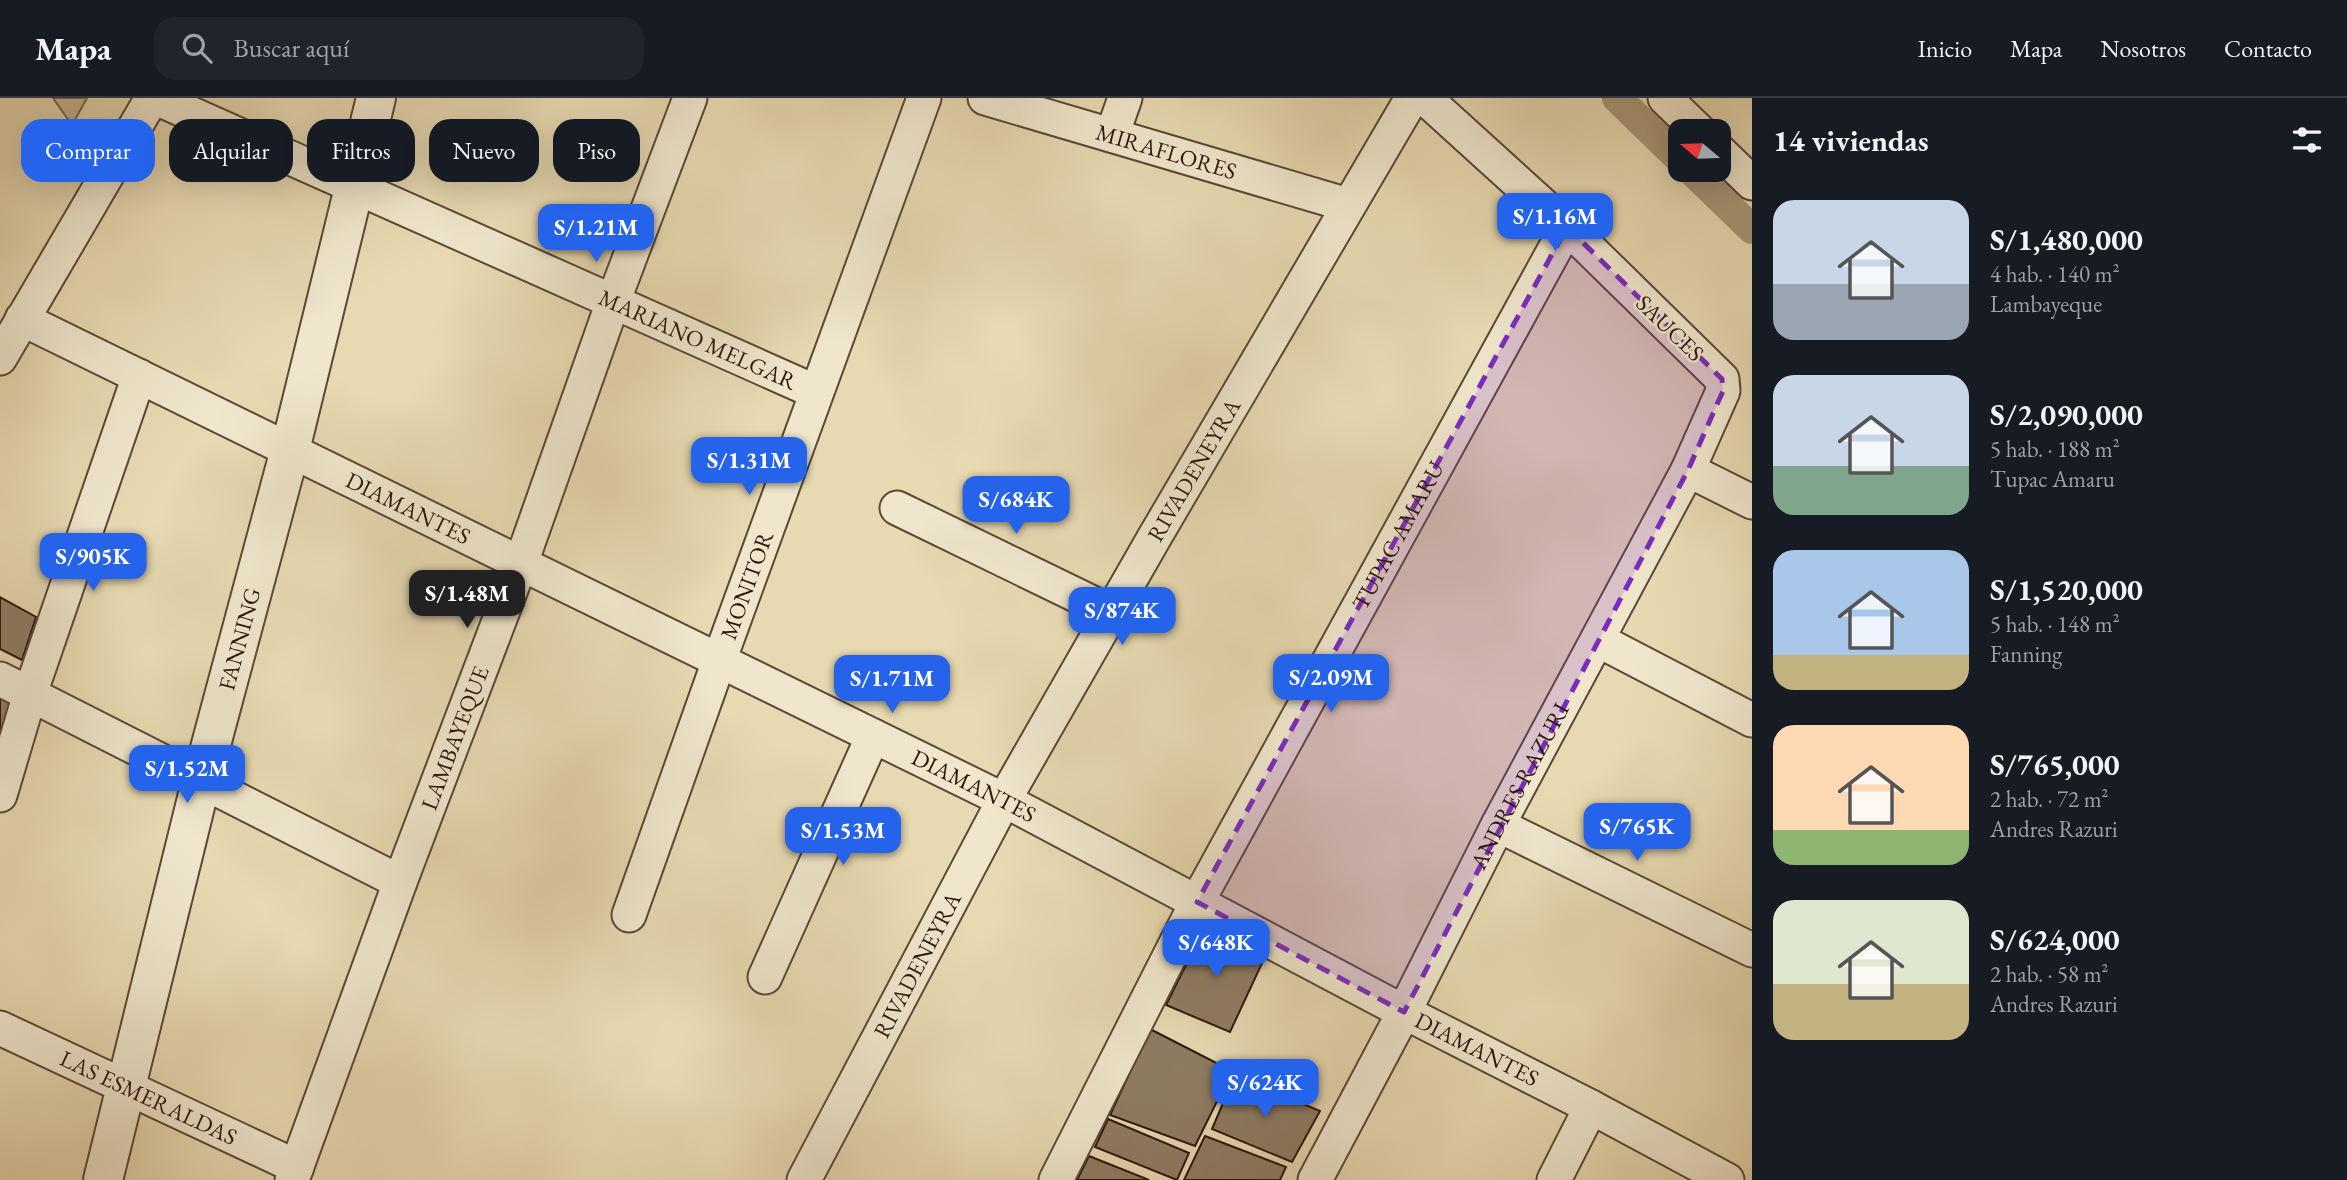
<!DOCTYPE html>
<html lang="es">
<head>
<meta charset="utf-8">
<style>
  body { margin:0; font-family:"EB Garamond",serif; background:#20242c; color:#f1f3f6; height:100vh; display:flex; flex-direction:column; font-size:26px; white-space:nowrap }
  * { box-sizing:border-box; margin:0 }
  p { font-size:23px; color:#9ea1a6 }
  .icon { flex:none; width:38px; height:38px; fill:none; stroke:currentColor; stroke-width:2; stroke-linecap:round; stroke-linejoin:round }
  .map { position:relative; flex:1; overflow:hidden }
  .panel { display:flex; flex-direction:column; background:#171b24; width:595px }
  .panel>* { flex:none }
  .banner { position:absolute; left:21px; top:21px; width:665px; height:63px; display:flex; gap:14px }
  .needle { width:46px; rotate:289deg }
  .buttons { position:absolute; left:1668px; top:21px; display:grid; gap:14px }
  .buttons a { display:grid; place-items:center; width:63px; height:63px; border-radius:14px; background:#171b24; box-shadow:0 7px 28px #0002; font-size:35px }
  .price { position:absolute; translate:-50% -60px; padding:0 16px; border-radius:14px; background:#2563eb; color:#fff; font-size:23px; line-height:46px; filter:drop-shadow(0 2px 4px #0008) }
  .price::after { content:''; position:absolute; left:50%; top:42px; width:21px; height:16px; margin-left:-10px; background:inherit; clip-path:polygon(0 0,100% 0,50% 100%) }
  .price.on { background:#222; color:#fff }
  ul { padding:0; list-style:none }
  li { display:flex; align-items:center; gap:21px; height:175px; padding:0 21px }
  li span { display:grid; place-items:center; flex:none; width:196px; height:140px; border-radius:21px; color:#555 }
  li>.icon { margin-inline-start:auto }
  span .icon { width:84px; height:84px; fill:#fffc; stroke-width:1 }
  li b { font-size:30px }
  h2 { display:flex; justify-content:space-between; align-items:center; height:84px; padding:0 21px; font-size:30px }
  .tag { padding:0 24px; border-radius:21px; background:#171b24; box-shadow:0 7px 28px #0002; font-size:24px; line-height:63px }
  .tag.on { background:#2563eb; color:#fff }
  header { display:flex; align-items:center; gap:42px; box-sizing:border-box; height:98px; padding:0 35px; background:#171b24; border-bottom:2px solid #363941 }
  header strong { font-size:33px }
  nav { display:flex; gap:38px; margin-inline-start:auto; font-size:24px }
  .search { width:490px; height:63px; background:#20242c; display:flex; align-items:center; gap:18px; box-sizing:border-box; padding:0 24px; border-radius:21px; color:#9ea1a6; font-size:26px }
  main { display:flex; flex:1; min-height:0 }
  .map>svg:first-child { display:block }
  .green { fill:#c7b895; stroke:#7a6852; stroke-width:2 }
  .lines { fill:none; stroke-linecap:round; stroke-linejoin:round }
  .canal { stroke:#a8977a; stroke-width:30 }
  .building { fill:#8e7c63; stroke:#2d170e; stroke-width:2 }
  .minor-casing { stroke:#5c4837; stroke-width:37 }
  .tertiary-casing { stroke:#5c4837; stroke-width:42 }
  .minor { stroke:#efe6cc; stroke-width:33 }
  .tertiary { stroke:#efe6cc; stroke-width:38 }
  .marked { fill:#7b2cbf; fill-opacity:0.2; stroke:#7b2cbf; stroke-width:5; stroke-dasharray:14 9; stroke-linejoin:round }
  .labels { text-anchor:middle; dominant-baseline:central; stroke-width:5; stroke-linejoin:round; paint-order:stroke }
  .street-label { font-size:23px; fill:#2d170e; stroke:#efe6cc }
</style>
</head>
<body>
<header>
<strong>Mapa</strong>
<div class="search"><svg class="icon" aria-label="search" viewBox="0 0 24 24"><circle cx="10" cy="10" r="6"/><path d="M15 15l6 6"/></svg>Buscar aquí</div>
<nav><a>Inicio</a><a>Mapa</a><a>Nosotros</a><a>Contacto</a></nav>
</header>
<main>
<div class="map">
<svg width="1752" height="1082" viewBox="0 0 1752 1082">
  <rect width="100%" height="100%" fill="#e7d9b1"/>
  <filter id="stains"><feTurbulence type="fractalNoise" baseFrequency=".00286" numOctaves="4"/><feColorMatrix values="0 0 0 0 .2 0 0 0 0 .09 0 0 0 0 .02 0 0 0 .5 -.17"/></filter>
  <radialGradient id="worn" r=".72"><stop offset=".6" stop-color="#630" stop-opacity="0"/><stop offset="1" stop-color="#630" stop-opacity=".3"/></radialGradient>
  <path class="green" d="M 53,0 L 87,0 L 72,27 Z"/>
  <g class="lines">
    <g class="canal">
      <path d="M 1617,0 L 1680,61"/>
      <path d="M 1691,72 L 1752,131"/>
    </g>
  </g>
  <g class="building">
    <path d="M 0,499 L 36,519 L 22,562 L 0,551 Z"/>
    <path d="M 0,593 L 15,598 L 0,641 Z"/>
    <path d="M 1208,823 L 1263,863 L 1230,934 L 1166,907 Z"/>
    <path d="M 1150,931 L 1232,973 L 1195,1048 L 1110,1017 Z"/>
    <path d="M 1235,977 L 1320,1013 L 1292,1064 L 1212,1031 Z"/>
    <path d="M 1108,1021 L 1189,1055 L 1177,1082 L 1095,1049 Z"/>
    <path d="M 1205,1038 L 1286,1069 L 1280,1082 L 1184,1082 Z"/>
    <path d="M 1089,1058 L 1149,1082 L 1077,1082 Z"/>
  </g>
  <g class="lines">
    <g class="minor-casing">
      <g id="minor">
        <path id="s1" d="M 156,0 L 816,294"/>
        <path id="s2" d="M 985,0 L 1348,107"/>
        <path d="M 1665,0 L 1699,33"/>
        <path d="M 1112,37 L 1125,0"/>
        <path d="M 1718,52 L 1752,85"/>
        <path id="s3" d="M 22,221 L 1004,702 L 1404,914 L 1591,1009 L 1727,1082"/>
        <path d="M 0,260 L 152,0"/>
        <path d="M 1688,372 L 1752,404"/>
        <path d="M 897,410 L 1111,514"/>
        <path d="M 1598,542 L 1752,622"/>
        <path d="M 0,581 L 400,784"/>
        <path d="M 0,697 L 30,596 L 139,278"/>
        <path d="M 1498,727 L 1752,852"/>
        <path id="s4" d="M 629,817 L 719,563 L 924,0"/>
        <path d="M 765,879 L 873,638"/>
        <path id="s5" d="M 0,930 L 297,1069"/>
        <path id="s6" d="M 292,1082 L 400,784 L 521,465 L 613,204 L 690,0"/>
        <path id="s7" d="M 804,1082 L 1004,702 L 1154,440 L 1412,0"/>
        <path id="s8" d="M 1056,1082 L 1197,804 L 1567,129"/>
        <path id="s9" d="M 1315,1082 L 1404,914 L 1498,727 L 1688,372 L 1723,293 L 1722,281 L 1567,129 L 1425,0"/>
        <path d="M 1554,1082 L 1591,1009"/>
      </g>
    </g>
    <g class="tertiary-casing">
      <g id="tertiary">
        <path id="s10" d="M 103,1082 L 201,684 L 290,352 L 376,0"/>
      </g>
    </g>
    <use href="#minor" class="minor"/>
    <use href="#tertiary" class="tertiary"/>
  </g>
  <path class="marked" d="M 1567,129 L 1722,281 L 1723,293 L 1688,372 L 1404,914 L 1197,804 Z"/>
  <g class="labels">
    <g class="street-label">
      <text stroke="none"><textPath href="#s2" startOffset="189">MIRAFLORES</textPath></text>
      <text transform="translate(1670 230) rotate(44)">SAUCES</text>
      <text stroke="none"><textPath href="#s1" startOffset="593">MARIANO MELGAR</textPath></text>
      <text stroke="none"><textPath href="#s7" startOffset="810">RIVADENEYRA</textPath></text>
      <text stroke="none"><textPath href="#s3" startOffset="430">DIAMANTES</textPath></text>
      <text stroke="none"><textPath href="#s8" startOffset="730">TUPAC AMARU</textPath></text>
      <text stroke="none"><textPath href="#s4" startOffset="350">MONITOR</textPath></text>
      <text stroke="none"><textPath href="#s10" startOffset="558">FANNING</textPath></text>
      <text stroke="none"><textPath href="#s6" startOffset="471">LAMBAYEQUE</textPath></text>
      <text stroke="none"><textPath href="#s3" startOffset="1060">DIAMANTES</textPath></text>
      <text stroke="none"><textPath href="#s9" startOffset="444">ANDRES RAZURI</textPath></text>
      <text stroke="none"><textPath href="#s7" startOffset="243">RIVADENEYRA</textPath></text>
      <text stroke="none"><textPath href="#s3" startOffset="1628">DIAMANTES</textPath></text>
      <text stroke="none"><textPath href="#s5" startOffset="164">LAS ESMERALDAS</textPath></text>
    </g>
  </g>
  <rect width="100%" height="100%" filter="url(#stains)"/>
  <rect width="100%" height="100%" fill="url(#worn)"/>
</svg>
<div class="buttons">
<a><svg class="needle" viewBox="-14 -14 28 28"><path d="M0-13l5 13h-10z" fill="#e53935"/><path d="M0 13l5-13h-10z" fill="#9ea1a6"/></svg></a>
</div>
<b class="price" style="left:1555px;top:155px">S/1.16M</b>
<b class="price" style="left:596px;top:166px">S/1.21M</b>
<b class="price" style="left:749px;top:399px">S/1.31M</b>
<b class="price" style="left:1016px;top:438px">S/684K</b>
<b class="price" style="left:93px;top:495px">S/905K</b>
<b class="price on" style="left:467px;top:532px">S/1.48M</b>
<b class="price" style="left:1122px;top:549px">S/874K</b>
<b class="price" style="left:1331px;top:616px">S/2.09M</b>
<b class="price" style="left:892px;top:617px">S/1.71M</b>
<b class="price" style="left:187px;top:707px">S/1.52M</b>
<b class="price" style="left:1637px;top:765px">S/765K</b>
<b class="price" style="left:843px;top:769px">S/1.53M</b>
<b class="price" style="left:1216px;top:881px">S/648K</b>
<b class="price" style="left:1265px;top:1021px">S/624K</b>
<div class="banner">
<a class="tag on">Comprar</a>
<a class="tag">Alquilar</a>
<a class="tag">Filtros</a>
<a class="tag">Nuevo</a>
<a class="tag">Piso</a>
</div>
</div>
<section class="panel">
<h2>14 viviendas<svg class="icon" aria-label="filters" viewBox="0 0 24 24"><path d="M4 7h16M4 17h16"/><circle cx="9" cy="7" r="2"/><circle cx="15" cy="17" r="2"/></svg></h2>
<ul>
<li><span style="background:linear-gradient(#c9d6e8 60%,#9aa5b1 0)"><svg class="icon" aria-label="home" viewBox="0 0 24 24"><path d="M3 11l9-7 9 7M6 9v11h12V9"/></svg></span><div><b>S/1,480,000</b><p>4 hab. · 140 m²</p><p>Lambayeque</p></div></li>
<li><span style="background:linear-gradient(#c9d6e8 65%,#7fa58c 0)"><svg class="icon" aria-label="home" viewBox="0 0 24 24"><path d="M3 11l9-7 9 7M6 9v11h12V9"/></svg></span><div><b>S/2,090,000</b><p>5 hab. · 188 m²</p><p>Tupac Amaru</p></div></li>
<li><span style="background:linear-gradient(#a9c7e8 75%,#c2b280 0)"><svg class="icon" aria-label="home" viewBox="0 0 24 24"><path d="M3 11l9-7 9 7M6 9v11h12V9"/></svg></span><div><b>S/1,520,000</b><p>5 hab. · 148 m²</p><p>Fanning</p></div></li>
<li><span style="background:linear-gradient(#ffd9b3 75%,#8fb573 0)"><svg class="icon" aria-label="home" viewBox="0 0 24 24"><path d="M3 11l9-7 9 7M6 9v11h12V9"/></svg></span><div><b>S/765,000</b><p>2 hab. · 72 m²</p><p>Andres Razuri</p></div></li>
<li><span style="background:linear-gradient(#dfe7d0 60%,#c2b280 0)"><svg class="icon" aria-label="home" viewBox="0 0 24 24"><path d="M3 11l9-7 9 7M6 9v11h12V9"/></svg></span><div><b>S/624,000</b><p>2 hab. · 58 m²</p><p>Andres Razuri</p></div></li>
</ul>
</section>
</main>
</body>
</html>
